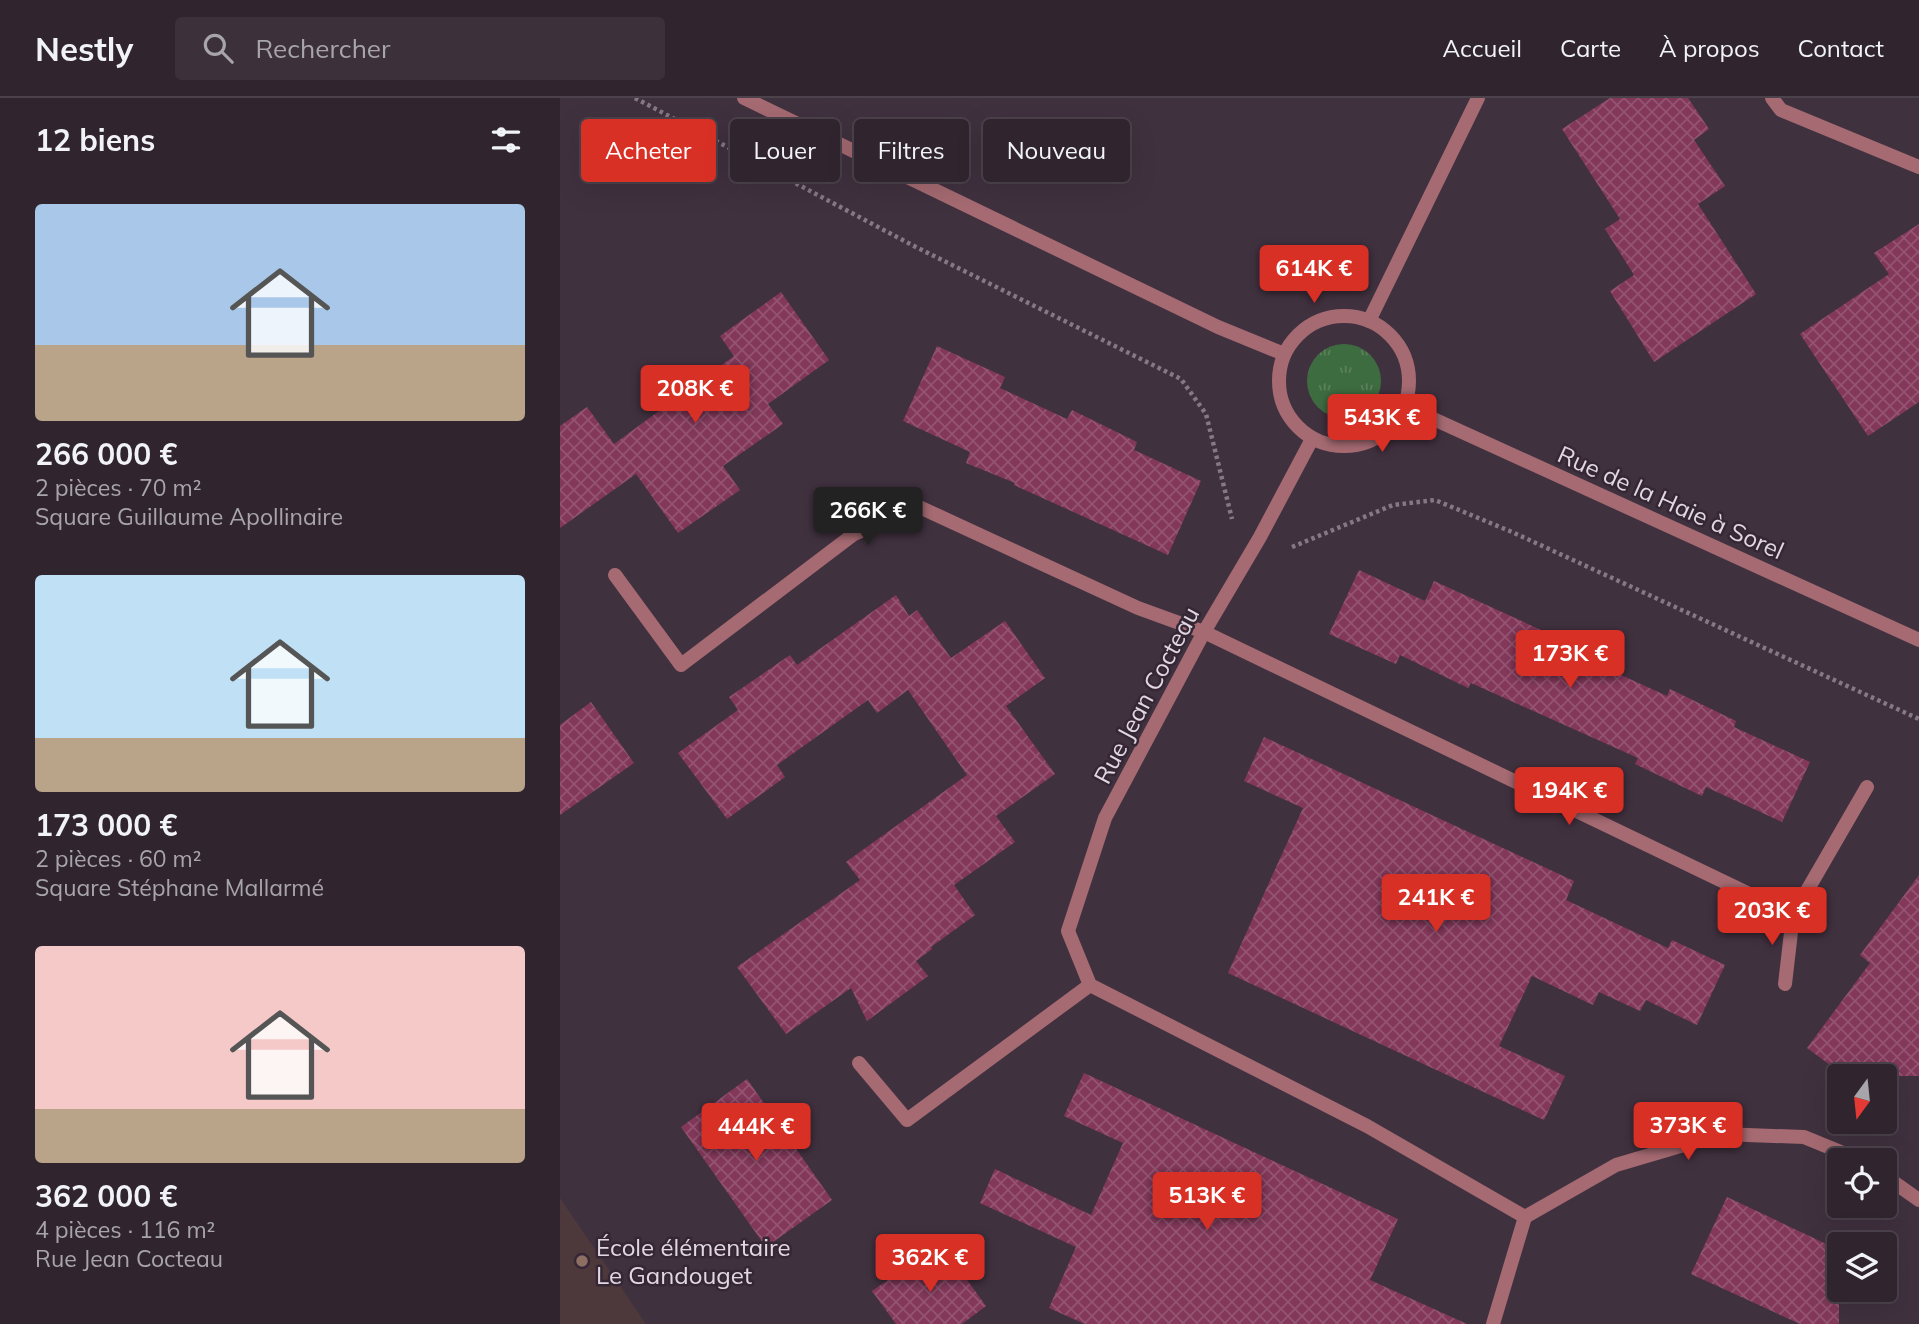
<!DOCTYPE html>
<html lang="fr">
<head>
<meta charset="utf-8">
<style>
  body { margin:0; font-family:Mulish,sans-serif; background:#3c313b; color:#f1f3f6; height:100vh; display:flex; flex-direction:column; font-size:26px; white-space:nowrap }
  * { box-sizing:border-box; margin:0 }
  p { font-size:23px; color:#a8a5aa }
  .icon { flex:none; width:38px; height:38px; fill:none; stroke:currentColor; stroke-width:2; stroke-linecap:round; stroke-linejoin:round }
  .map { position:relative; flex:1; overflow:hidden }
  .sheet { display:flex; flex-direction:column; background:#30252f; width:560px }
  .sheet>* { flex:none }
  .guide { position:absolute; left:21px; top:21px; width:665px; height:63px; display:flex; gap:14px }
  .needle { width:46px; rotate:195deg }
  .buttons { position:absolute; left:1267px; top:966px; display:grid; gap:14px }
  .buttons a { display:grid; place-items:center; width:70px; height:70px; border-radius:7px; background:#30252f; box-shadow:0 7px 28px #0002,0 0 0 2px #4b424b; font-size:35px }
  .price { position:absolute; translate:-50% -60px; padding:0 16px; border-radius:7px; background:#d93025; color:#fff; font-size:23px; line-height:46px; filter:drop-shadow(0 2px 4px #0008) }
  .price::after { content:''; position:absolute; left:50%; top:42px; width:21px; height:16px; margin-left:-10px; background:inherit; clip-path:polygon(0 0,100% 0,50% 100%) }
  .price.selected { background:#222; color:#fff }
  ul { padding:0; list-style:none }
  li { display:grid; align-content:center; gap:14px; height:371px; padding:0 35px }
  li span { display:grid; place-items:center; height:217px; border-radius:7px; color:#555 }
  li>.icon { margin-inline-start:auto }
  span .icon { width:126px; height:126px; fill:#fffc; stroke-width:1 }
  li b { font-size:30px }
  h2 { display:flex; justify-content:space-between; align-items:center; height:84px; padding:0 35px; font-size:30px }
  .pill { padding:0 24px; border-radius:7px; background:#30252f; box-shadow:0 7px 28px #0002,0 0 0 2px #4b424b; font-size:24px; line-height:63px }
  .pill.selected { background:#d93025; color:#fff }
  header { display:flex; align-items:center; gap:42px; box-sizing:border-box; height:98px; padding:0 35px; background:#30252f; border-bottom:2px solid #4b424b }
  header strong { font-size:33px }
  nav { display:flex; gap:38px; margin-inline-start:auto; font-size:24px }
  .search { width:490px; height:63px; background:#3c313b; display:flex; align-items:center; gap:18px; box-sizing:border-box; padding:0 24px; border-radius:7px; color:#a8a5aa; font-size:26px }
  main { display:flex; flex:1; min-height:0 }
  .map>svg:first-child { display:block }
  .education { fill:#4d383b }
  .grass { fill:url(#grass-tufts) }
  .building { fill:url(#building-cross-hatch) }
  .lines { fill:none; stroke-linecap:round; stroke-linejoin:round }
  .path { stroke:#867985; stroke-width:4.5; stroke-dasharray:3.5 3.5; stroke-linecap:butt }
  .street { stroke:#a56a72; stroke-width:14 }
  .education-dot { fill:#8d6e63; stroke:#352735; stroke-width:2.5 }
  .labels { text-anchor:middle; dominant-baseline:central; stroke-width:5; stroke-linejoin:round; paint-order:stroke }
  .street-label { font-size:24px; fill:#e1d8e1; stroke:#352735 }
  .poi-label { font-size:24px; fill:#e1d8e1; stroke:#352735; text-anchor:start }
</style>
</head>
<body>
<header>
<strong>Nestly</strong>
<div class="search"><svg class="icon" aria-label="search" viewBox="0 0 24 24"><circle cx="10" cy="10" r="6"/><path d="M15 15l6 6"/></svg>Rechercher</div>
<nav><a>Accueil</a><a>Carte</a><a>À propos</a><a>Contact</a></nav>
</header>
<main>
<section class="sheet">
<h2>12 biens<svg class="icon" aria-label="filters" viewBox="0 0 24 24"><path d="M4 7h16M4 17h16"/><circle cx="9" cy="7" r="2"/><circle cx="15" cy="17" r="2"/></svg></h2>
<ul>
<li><span style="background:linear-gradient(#a9c7e8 65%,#b9a48a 0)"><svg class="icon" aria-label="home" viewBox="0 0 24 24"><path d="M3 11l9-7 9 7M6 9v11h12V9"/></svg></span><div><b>266 000 €</b><p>2 pièces · 70 m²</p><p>Square Guillaume Apollinaire</p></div></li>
<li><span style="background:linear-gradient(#bfe0f5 75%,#b9a48a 0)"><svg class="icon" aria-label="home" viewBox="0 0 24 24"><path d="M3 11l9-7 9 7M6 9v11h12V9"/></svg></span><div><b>173 000 €</b><p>2 pièces · 60 m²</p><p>Square Stéphane Mallarmé</p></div></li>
<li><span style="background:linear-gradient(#f6c9c9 75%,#b9a48a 0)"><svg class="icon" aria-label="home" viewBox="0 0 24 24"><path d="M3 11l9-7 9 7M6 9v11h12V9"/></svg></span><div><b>362 000 €</b><p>4 pièces · 116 m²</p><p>Rue Jean Cocteau</p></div></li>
</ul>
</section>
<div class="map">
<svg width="1359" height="1226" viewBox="0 0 1359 1226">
  <defs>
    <pattern id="grass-tufts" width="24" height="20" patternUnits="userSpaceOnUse" patternTransform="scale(1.75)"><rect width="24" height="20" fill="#3e6c41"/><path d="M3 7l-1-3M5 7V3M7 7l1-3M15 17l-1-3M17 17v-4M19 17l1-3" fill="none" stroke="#5a805c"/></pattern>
    <pattern id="building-cross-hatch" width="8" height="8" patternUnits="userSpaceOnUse" patternTransform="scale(1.75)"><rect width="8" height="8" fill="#83385a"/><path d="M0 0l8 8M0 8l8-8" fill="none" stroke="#945471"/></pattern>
  </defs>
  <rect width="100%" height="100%" fill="#40313f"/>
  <path class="education" d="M 0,1100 L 86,1226 L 0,1226 Z"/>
  <circle class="grass" cx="784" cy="283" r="37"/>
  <g class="building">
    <path d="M 1050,0 L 1128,0 L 1149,31 L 1134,42 L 1165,88 L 1138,106 L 1196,196 L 1094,264 L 1050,193 L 1074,177 L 1045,131 L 1060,121 L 1002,31 Z"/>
    <path d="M 1359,126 L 1359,304 L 1308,338 L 1240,236 L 1329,176 L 1314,155 Z"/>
    <path d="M 221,194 L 269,262 L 208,306 L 223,326 L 163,368 L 180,392 L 118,435 L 76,376 L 0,430 L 0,328 L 27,309 L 54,346 L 174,258 L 160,238 Z"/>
    <path d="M 377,248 L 445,279 L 440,290 L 507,321 L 512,312 L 577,344 L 574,352 L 641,383 L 608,457 L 454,387 L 455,385 L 406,365 L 410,354 L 343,323 Z"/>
    <path d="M 799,472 L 865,503 L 874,483 L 1040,559 L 1037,566 L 1107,598 L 1110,591 L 1176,623 L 1174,629 L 1250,664 L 1222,724 L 1146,689 L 1142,698 L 1075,666 L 1078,660 L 911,585 L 908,590 L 840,557 L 836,566 L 769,536 Z"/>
    <path d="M 336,497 L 349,518 L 357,512 L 391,560 L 445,523 L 485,580 L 446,608 L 495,676 L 436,718 L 455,744 L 394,787 L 415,817 L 371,849 L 372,851 L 356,863 L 368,878 L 307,923 L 291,890 L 226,936 L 177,869 L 300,782 L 286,764 L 407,677 L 348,592 L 317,615 L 308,602 L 217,667 L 225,679 L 167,721 L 118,655 L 178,612 L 169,599 L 230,557 L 237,567 Z"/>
    <path d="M 31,604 L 74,665 L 0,717 L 0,627 Z"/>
    <path d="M 704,639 L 1014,783 L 1006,802 L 1108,850 L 1112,842 L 1165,867 L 1137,927 L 1086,902 L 1080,913 L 1039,894 L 1033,907 L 972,878 L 939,948 L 1005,978 L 984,1022 L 668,875 L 743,710 L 684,683 Z"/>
    <path d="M 1359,777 L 1359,978 L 1285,978 L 1247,950 L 1310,865 L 1300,857 Z"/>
    <path d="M 524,975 L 838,1121 L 810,1182 L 907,1226 L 525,1226 L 489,1210 L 516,1149 L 420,1105 L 435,1071 L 531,1117 L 563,1045 L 504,1018 Z"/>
    <path d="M 187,981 L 272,1102 L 206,1149 L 121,1029 Z"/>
    <path d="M 1167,1099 L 1279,1152 L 1279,1226 L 1240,1226 L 1131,1176 Z"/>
    <path d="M 386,1153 L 426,1208 L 402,1226 L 336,1226 L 312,1193 L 361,1159 L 367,1166 Z"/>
  </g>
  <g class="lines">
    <g class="path">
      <path d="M 75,0 L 352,147 L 621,281 L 646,316 L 672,421"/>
      <path d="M 732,449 L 833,407 L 875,402 L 952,434 L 1359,621"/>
    </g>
    <g class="street">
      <path d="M 184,0 L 658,229 L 724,256"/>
      <path d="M 1212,0 L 1221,12 L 1359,69"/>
      <circle cx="784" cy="283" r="65"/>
      <path d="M 809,223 L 918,0"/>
      <path d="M 845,308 L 1359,542"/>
      <path d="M 752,341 L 700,439 L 644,534 L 545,720 L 508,833 L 530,887 L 807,1028 L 965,1119 L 933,1226"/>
      <path d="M 55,477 L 121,567 L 294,436 L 357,408 L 578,510 L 644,534 L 1233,817 L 1307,689"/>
      <path d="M 1225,886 L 1233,817"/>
      <path d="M 299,965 L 347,1022 L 530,887"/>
      <path d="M 1325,1078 L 1359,1102"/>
      <path d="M 965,1119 L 1056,1067 L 1161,1036 L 1244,1039 L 1300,1062"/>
    </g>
  </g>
  <circle class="education-dot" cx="22" cy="1163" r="7"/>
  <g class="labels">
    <g class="street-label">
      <text transform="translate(1111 404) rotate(24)">Rue de la Haie à Sorel</text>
      <text transform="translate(586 597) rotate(-62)">Rue Jean Cocteau</text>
    </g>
    <g class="poi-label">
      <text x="36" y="1149">École élémentaire<tspan x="36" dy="28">Le Gandouget</tspan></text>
    </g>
  </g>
</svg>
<div class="buttons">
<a><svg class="needle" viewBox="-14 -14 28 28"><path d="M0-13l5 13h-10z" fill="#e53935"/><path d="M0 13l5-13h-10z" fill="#a8a5aa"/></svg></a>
<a><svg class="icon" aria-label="locate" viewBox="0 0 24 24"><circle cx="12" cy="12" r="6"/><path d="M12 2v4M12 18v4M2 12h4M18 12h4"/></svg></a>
<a><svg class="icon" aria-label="layers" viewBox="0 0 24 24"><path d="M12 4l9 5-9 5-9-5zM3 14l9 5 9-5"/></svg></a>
</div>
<b class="price" style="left:754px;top:207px">614K €</b>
<b class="price" style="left:135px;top:327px">208K €</b>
<b class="price" style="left:822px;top:356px">543K €</b>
<b class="price selected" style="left:308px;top:449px">266K €</b>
<b class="price" style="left:1010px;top:592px">173K €</b>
<b class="price" style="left:1009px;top:729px">194K €</b>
<b class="price" style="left:876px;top:836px">241K €</b>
<b class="price" style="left:1212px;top:849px">203K €</b>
<b class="price" style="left:1128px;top:1064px">373K €</b>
<b class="price" style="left:196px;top:1065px">444K €</b>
<b class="price" style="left:647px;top:1134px">513K €</b>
<b class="price" style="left:370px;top:1196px">362K €</b>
<div class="guide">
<a class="pill selected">Acheter</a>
<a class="pill">Louer</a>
<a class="pill">Filtres</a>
<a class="pill">Nouveau</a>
</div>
</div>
</main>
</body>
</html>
